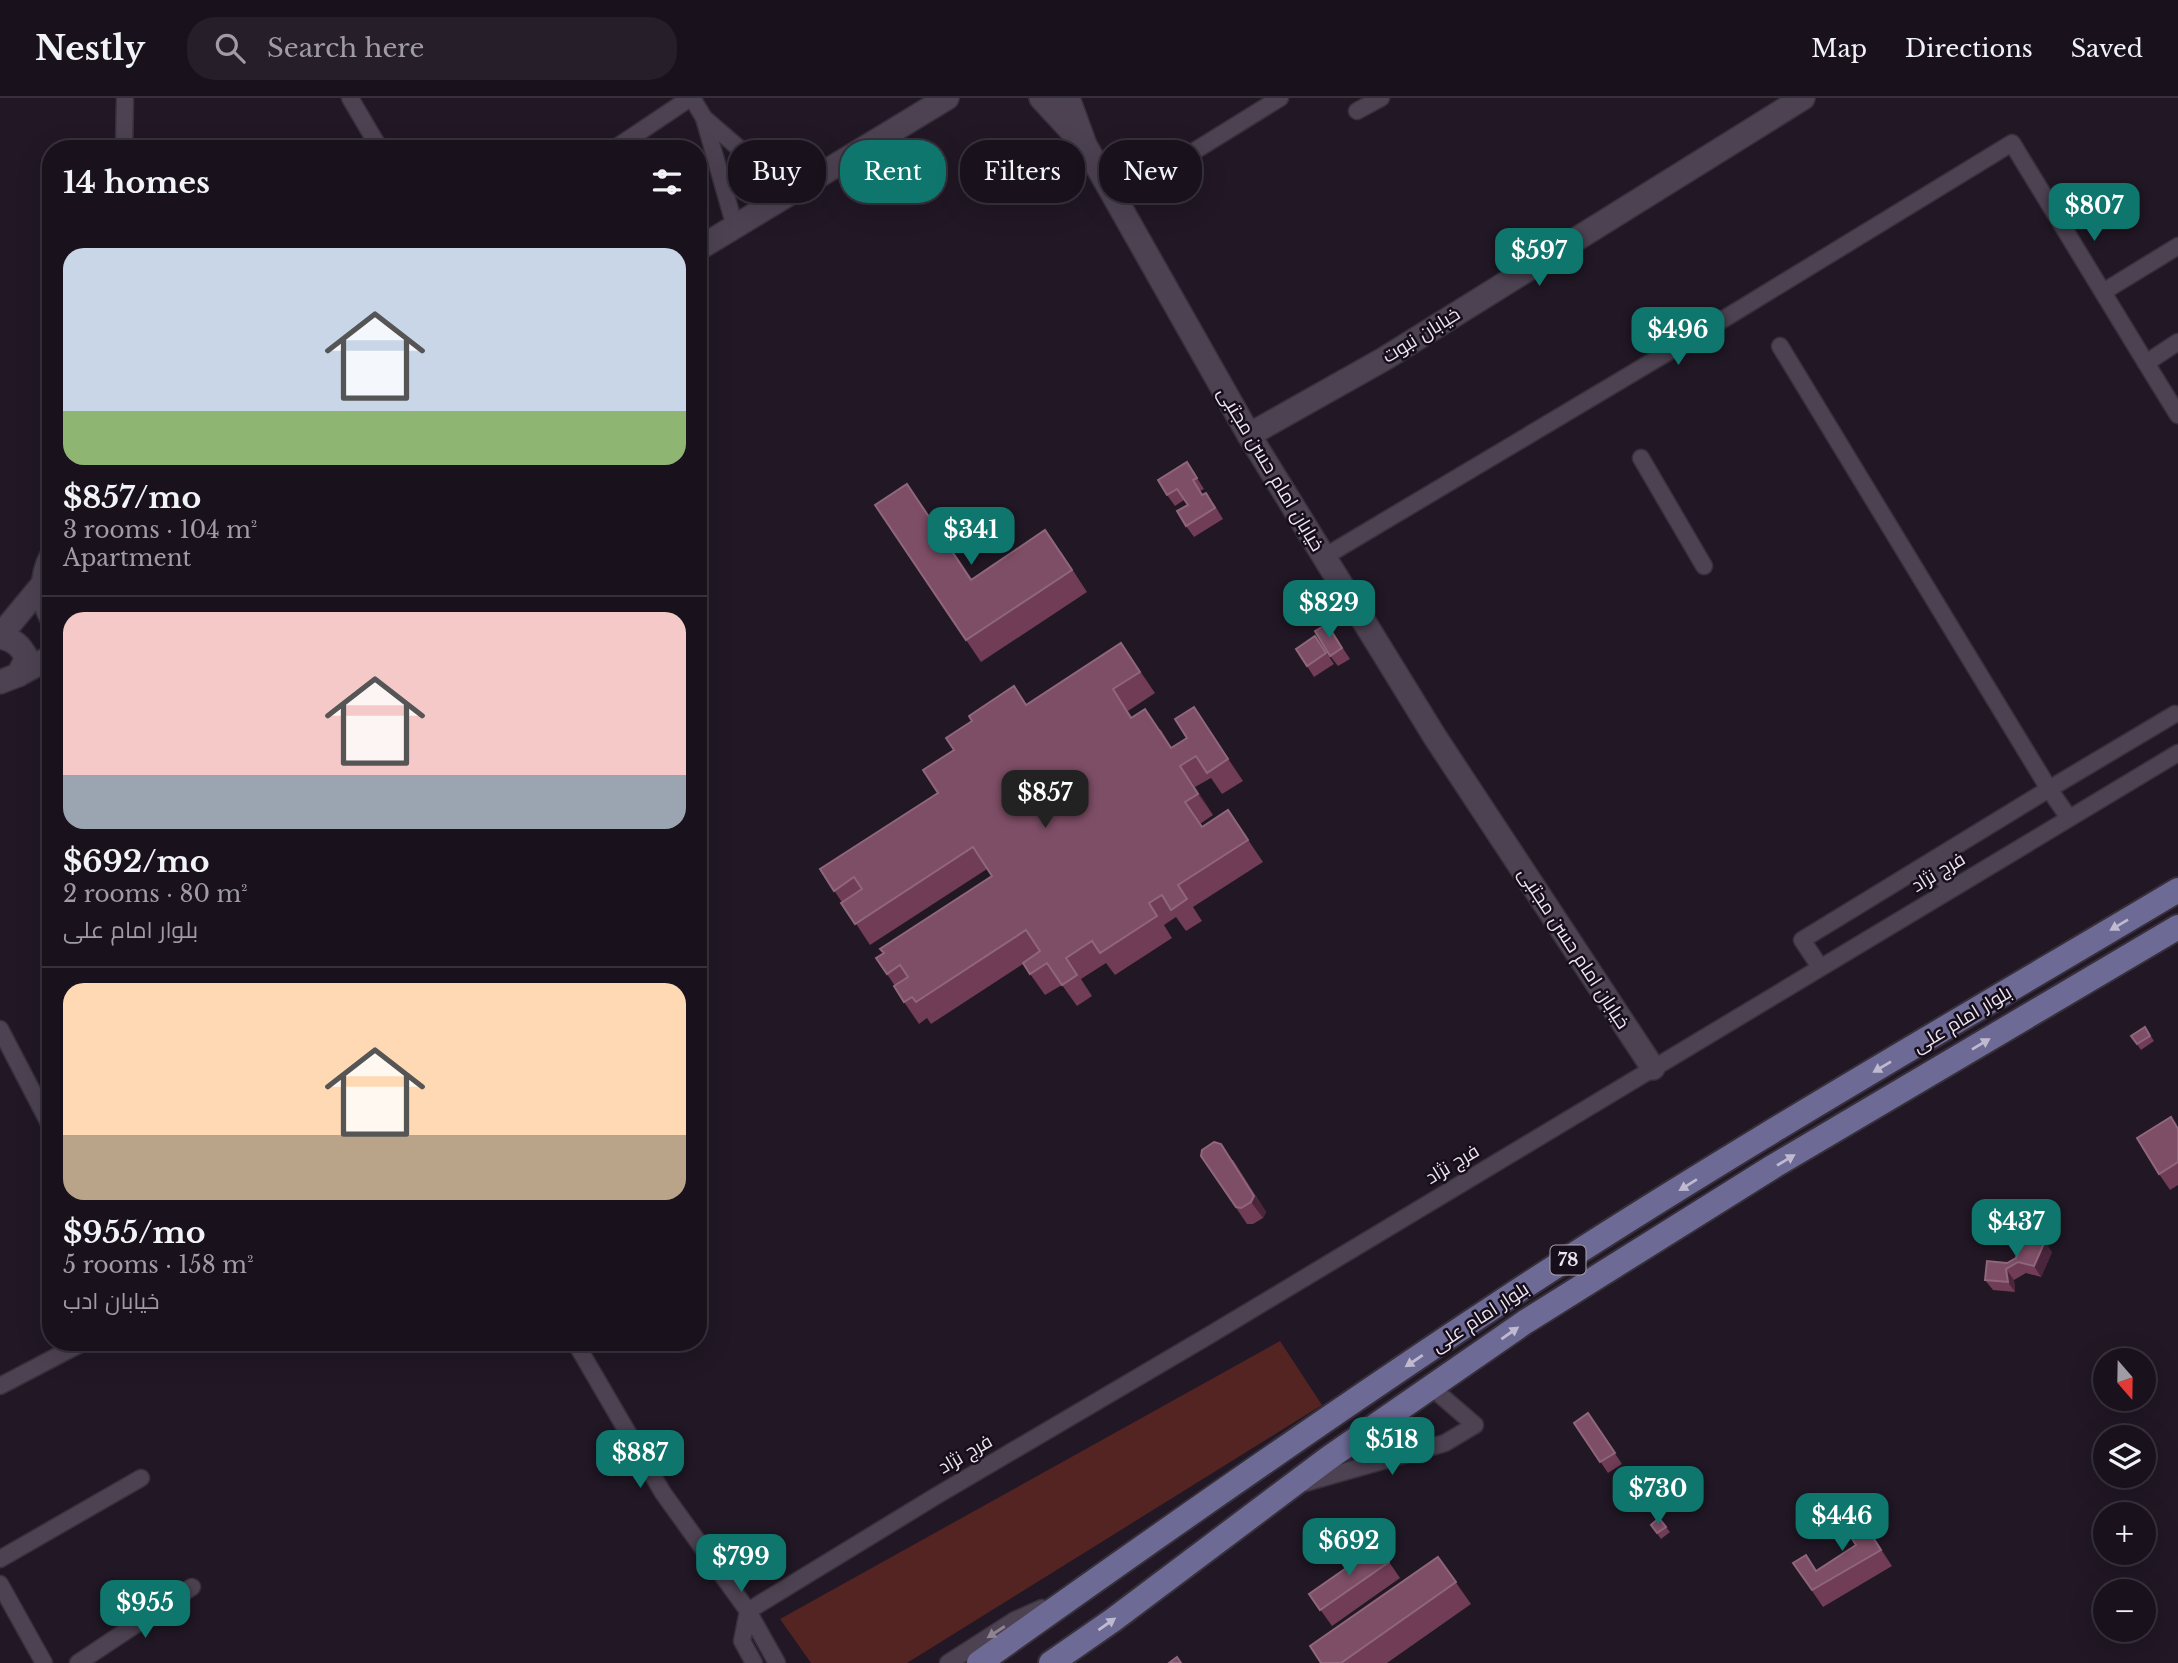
<!DOCTYPE html>
<html lang="en">
<head>
<meta charset="utf-8">
<style>
  body { margin:0; font-family:"Libre Baskerville",Cairo,serif; background:#261f29; color:#f1f3f6; height:100vh; display:flex; flex-direction:column; font-size:26px; white-space:nowrap }
  * { box-sizing:border-box; margin:0 }
  p { font-size:23px; color:#9f9da3 }
  .icon { flex:none; width:38px; height:38px; fill:none; stroke:currentColor; stroke-width:2; stroke-linecap:round; stroke-linejoin:round }
  .map { position:relative; flex:1; overflow:hidden }
  .drawer { position:absolute; left:42px; top:42px; width:665px; height:1211px; display:flex; flex-direction:column; background:#19111c; border-radius:28px; box-shadow:0 7px 28px #0002,0 0 0 2px #37313b }
  .drawer>* { flex:none }
  .banner { position:absolute; left:728px; top:42px; width:665px; height:63px; display:flex; gap:14px }
  .needle { width:46px; rotate:160deg }
  .fabs { position:absolute; left:2093px; top:1250px; display:grid; gap:14px }
  .fabs a { display:grid; place-items:center; width:63px; height:63px; border-radius:50%; background:#19111c; box-shadow:0 7px 28px #0002,0 0 0 2px #37313b; font-size:35px }
  .price { position:absolute; translate:-50% -60px; padding:0 16px; border-radius:14px; background:#0f766e; color:#fff; font-size:23px; line-height:46px; filter:drop-shadow(0 2px 4px #0008) }
  .price::after { content:''; position:absolute; left:50%; top:42px; width:21px; height:16px; margin-left:-10px; background:inherit; clip-path:polygon(0 0,100% 0,50% 100%) }
  .price.active { background:#222; color:#fff }
  ul { padding:0; list-style:none }
  li { display:grid; align-content:center; gap:14px; height:371px; padding:0 21px }
  li+li { border-top:2px solid #37313b }
  li span { display:grid; place-items:center; height:217px; border-radius:21px; color:#555 }
  li>.icon { margin-inline-start:auto }
  span .icon { width:126px; height:126px; fill:#fffc; stroke-width:1 }
  li b { font-size:30px }
  h2 { display:flex; justify-content:space-between; align-items:center; height:84px; padding:0 21px; font-size:30px }
  .pill { padding:0 24px; border-radius:28px; background:#19111c; box-shadow:0 7px 28px #0002,0 0 0 2px #37313b; font-size:24px; line-height:63px }
  .pill.active { background:#0f766e; color:#fff }
  header { display:flex; align-items:center; gap:42px; box-sizing:border-box; height:98px; padding:0 35px; background:#19111c; border-bottom:2px solid #37313b }
  header strong { font-size:33px }
  nav { display:flex; gap:38px; margin-inline-start:auto; font-size:24px }
  .search { width:490px; height:63px; background:#261f29; display:flex; align-items:center; gap:18px; box-sizing:border-box; padding:0 24px; border-radius:28px; color:#9f9da3; font-size:26px }
  .map>svg:first-child { display:block }
  .green { fill:#532421 }
  .lines { fill:none; stroke-linecap:round; stroke-linejoin:round }
  .street-casing { stroke:#37303a; stroke-width:19 }
  .secondary-casing { stroke:#37303a; stroke-width:26 }
  .primary-casing { stroke:#37303a; stroke-width:28 }
  .street { stroke:#4d4252; stroke-width:16 }
  .secondary { stroke:#4d4252; stroke-width:23 }
  .primary { stroke:#6d6a96; stroke-width:24 }
  .wall { fill:#703c56 }
  .shaded-wall { fill:#4b253b }
  .building { fill:#7e4e66; stroke:#8f667c; stroke-width:2 }
  .oneway { fill:#c0bad0 }
  .oneway2 { fill:#8d8391 }
  .labels { text-anchor:middle; dominant-baseline:central; stroke-width:5; stroke-linejoin:round; paint-order:stroke }
  .shield { fill:#170e1b; stroke:#aca4af; stroke-width:2 }
  .shield-label { font-size:18px; font-weight:bold; fill:#ece5ef }
  .street-label { font-size:19px; fill:#ece5ef; stroke:#170e1b }
</style>
</head>
<body>
<header>
<strong>Nestly</strong>
<div class="search"><svg class="icon" aria-label="search" viewBox="0 0 24 24"><circle cx="10" cy="10" r="6"/><path d="M15 15l6 6"/></svg>Search here</div>
<nav><a>Map</a><a>Directions</a><a>Saved</a></nav>
</header>
<div class="map">
<svg width="2178" height="1565" viewBox="0 0 2178 1565">
  <rect width="100%" height="100%" fill="#211725"/>
  <path class="green" d="M 1280,1243 L 1322,1307 L 907,1565 L 811,1565 L 780,1521 Z"/>
  <g class="lines">
    <g class="street-casing">
      <g id="street">
        <path d="M 350,0 L 380,51"/>
        <path d="M 692,0 L 704,20 L 735,129"/>
        <path d="M 1357,13 L 1381,0"/>
        <path d="M 704,20 L 791,95"/>
        <path d="M 124,51 L 125,0"/>
        <path d="M 614,51 L 690,0"/>
        <path d="M 1117,101 L 1280,0"/>
        <path d="M 2103,194 L 2178,148"/>
        <path d="M 2178,244 L 2146,265 L 2178,317"/>
        <path d="M 1780,248 L 2049,691 L 1802,842 L 1820,869"/>
        <path d="M 1641,360 L 1704,468"/>
        <path d="M 1324,459 L 1732,216 L 2012,45 L 2146,265"/>
        <path d="M 2069,720 L 2049,691 L 2175,616"/>
        <path d="M 1932,763 L 1950,791"/>
        <path d="M 0,931 L 51,1029"/>
        <path d="M 575,1244 L 663,1395 L 748,1513 L 936,1398 L 1208,1238 L 2178,655"/>
        <path d="M 0,1288 L 84,1244"/>
        <path d="M 1305,1385 L 1445,1345 L 1475,1327 L 1431,1289"/>
        <path d="M 0,1461 L 141,1380"/>
        <path d="M 0,1486 L 44,1565"/>
        <path d="M 78,1565 L 192,1489"/>
        <path d="M 754,1565 L 742,1543 L 748,1513 L 777,1565"/>
        <path d="M 948,1565 L 1015,1522 L 1042,1510"/>
      </g>
    </g>
    <g class="secondary-casing">
      <g id="secondary">
        <path d="M 1041,0 L 1078,40"/>
        <path d="M 1068,0 L 1085,47 L 1249,337 L 1392,569 L 1435,639 L 1653,970"/>
        <path d="M 698,151 L 947,0"/>
        <path d="M 1249,337 L 1384,261 L 1803,0"/>
        <path d="M 51,459 C 41,477 41,501 51,519"/>
        <path d="M 0,538 L 43,486"/>
        <path d="M 0,539 C 14,542 20,547 27,560 L 18,577"/>
        <path d="M 0,584 L 18,577 L 51,559"/>
      </g>
    </g>
    <g class="primary-casing">
      <g id="primary">
        <path d="M 979,1565 C 1150,1443 1322,1322 1498,1206 C 1719,1060 1950,928 2178,792"/>
        <path d="M 1051,1565 L 1113,1522 L 1330,1359 L 1525,1224 L 1774,1068 L 2178,829"/>
      </g>
    </g>
    <use href="#street" class="street"/>
    <use href="#secondary" class="secondary"/>
    <use href="#primary" class="primary"/>
  </g>
  <g class="wall">
    <path d="M 1187,364 L 1204,391 L 1200,393 L 1203,397 L 1214,406 L 1223,421 L 1194,439 L 1186,428 L 1188,407 L 1184,402 L 1175,408 L 1167,397 Z"/>
    <path d="M 922,407 L 972,481 L 1061,454 L 1087,494 L 981,564 L 966,542 Z"/>
    <path d="M 1327,526 L 1350,561 L 1338,568 L 1330,558 Z"/>
    <path d="M 1315,538 L 1334,566 L 1314,579 L 1296,551 Z"/>
    <path d="M 1136,567 L 1155,595 L 1128,613 L 1132,619 L 1161,632 L 1172,650 L 1187,640 L 1194,609 L 1243,683 L 1222,696 L 1211,680 L 1195,689 L 1213,717 L 1200,726 L 1202,729 L 1228,712 L 1263,764 L 1193,809 L 1202,823 L 1186,833 L 1176,819 L 1164,827 L 1172,840 L 1115,877 L 1106,865 L 1081,881 L 1092,898 L 1077,908 L 1062,887 L 1045,897 L 1023,866 L 931,926 L 927,920 L 919,926 L 904,904 L 895,888 L 876,860 L 992,778 L 987,771 L 870,847 L 820,771 L 938,695 L 954,652 L 972,623 L 1014,588 L 1027,607 Z"/>
    <path d="M 2145,929 L 2154,943 L 2141,952 L 2131,938 Z"/>
    <path d="M 2178,1030 L 2178,1087 L 2170,1092 L 2159,1076 Z"/>
    <path d="M 1201,1058 L 1233,1062 L 1266,1114 L 1263,1120 L 1253,1126 L 1247,1126 Z"/>
    <path d="M 2052,1154 L 2041,1179 L 2026,1175 L 2014,1182 L 2015,1194 L 1993,1192 L 1985,1182 L 2007,1165 Z"/>
    <path d="M 1588,1315 L 1622,1366 L 1608,1375 L 1574,1325 Z"/>
    <path d="M 1854,1410 L 1892,1468 L 1823,1509 L 1793,1465 L 1817,1473 L 1856,1447 Z"/>
    <path d="M 1659,1420 L 1670,1434 L 1661,1441 L 1651,1427 Z"/>
    <path d="M 1378,1448 L 1400,1480 L 1332,1528 L 1309,1496 Z"/>
    <path d="M 1438,1459 L 1471,1506 L 1387,1565 L 1321,1565 Z"/>
  </g>
  <g class="shaded-wall">
    <path d="M 1194,609 L 1209,631 L 1243,683 L 1228,661 Z"/>
    <path d="M 1180,668 L 1195,689 L 1213,717 L 1198,696 Z"/>
    <path d="M 1221,1046 L 1266,1114 L 1263,1120 L 1251,1104 Z"/>
    <path d="M 2045,1143 L 2052,1154 L 2041,1179 L 2034,1168 Z"/>
    <path d="M 2006,1171 L 2014,1182 L 2015,1194 L 2008,1184 Z"/>
    <path d="M 1854,1410 L 1866,1426 L 1892,1468 L 1881,1452 Z"/>
  </g>
  <g class="building">
    <path d="M 1187,364 L 1197,380 L 1193,382 L 1202,397 L 1206,395 L 1215,410 L 1186,428 L 1177,413 L 1188,407 L 1177,391 L 1167,397 L 1158,382 Z"/>
    <path d="M 907,386 L 971,482 L 1045,432 L 1072,472 L 966,542 L 875,407 Z"/>
    <path d="M 1327,526 L 1342,550 L 1330,558 L 1315,533 Z"/>
    <path d="M 1315,538 L 1326,555 L 1307,568 L 1296,551 Z"/>
    <path d="M 1121,545 L 1140,574 L 1113,591 L 1131,620 L 1145,611 L 1171,650 L 1187,640 L 1175,621 L 1194,609 L 1228,661 L 1207,675 L 1196,658 L 1180,668 L 1198,696 L 1185,704 L 1202,729 L 1228,712 L 1248,742 L 1178,787 L 1187,801 L 1171,812 L 1162,797 L 1149,805 L 1157,818 L 1100,855 L 1092,843 L 1066,860 L 1077,877 L 1062,887 L 1047,865 L 1030,876 L 1023,865 L 1040,853 L 1026,832 L 916,904 L 912,899 L 904,904 L 894,888 L 908,879 L 900,867 L 887,876 L 876,860 L 884,855 L 880,851 L 992,778 L 973,749 L 855,826 L 841,805 L 862,791 L 854,779 L 834,793 L 820,771 L 938,695 L 923,672 L 954,652 L 946,640 L 972,623 L 969,618 L 1014,588 L 1026,607 Z"/>
    <path d="M 2145,929 L 2150,938 L 2137,946 L 2131,938 Z"/>
    <path d="M 2171,1019 L 2178,1031 L 2178,1064 L 2159,1076 L 2137,1040 Z"/>
    <path d="M 1214,1044 L 1221,1046 L 1254,1098 L 1251,1104 L 1241,1110 L 1236,1109 L 1201,1058 L 1202,1052 Z"/>
    <path d="M 2023,1135 L 2045,1143 L 2034,1168 L 2018,1164 L 2006,1171 L 2008,1184 L 1985,1182 L 1987,1163 L 2007,1165 L 2016,1160 Z"/>
    <path d="M 1588,1315 L 1615,1355 L 1600,1364 L 1574,1325 Z"/>
    <path d="M 1854,1410 L 1881,1452 L 1812,1492 L 1793,1465 L 1806,1457 L 1816,1473 L 1856,1447 L 1838,1419 Z"/>
    <path d="M 1659,1420 L 1666,1429 L 1657,1435 L 1651,1427 Z"/>
    <path d="M 1378,1448 L 1389,1464 L 1320,1512 L 1309,1496 Z"/>
    <path d="M 1438,1459 L 1456,1484 L 1341,1565 L 1321,1565 L 1310,1548 Z"/>
    <path d="M 1177,1559 L 1181,1565 L 1169,1565 Z"/>
  </g>
  <defs><path id="oneway-solid" d="M-6-.8H1V-3.2L6.5 0L1 3.2V.8H-6Z" transform="scale(1.75)"/></defs>
  <g class="oneway">
    <use href="#oneway-solid" transform="translate(2119 827) rotate(149)"/>
    <use href="#oneway-solid" transform="translate(1981 946) rotate(-31)"/>
    <use href="#oneway-solid" transform="translate(1882 969) rotate(149)"/>
    <use href="#oneway-solid" transform="translate(1786 1062) rotate(-31)"/>
    <use href="#oneway-solid" transform="translate(1688 1087) rotate(148)"/>
    <use href="#oneway-solid" transform="translate(1510 1235) rotate(-35)"/>
    <use href="#oneway-solid" transform="translate(1414 1263) rotate(146)"/>
    <use href="#oneway-solid" transform="translate(1107 1526) rotate(-35)"/>
  </g>
  <use class="oneway2" href="#oneway-solid" transform="translate(996 1534) rotate(147)"/>
  <g class="labels">
    <rect class="shield" x="1550.5" y="1147.5" width="35" height="29" rx="5"/>
    <g class="shield-label">
      <text x="1568" y="1162">78</text>
    </g>
    <g class="street-label">
      <text transform="translate(1421 237) rotate(-32)">خیابان نبوت</text>
      <text transform="translate(1271 371) rotate(59)">خیابان امام حسن مجتبی</text>
      <text transform="translate(1938 774) rotate(-31)">فرج نژاد</text>
      <text transform="translate(1574 850) rotate(57)">خیابان امام حسن مجتبی</text>
      <text transform="translate(1962 921) rotate(-31)">بلوار امام علی</text>
      <text transform="translate(1452 1066) rotate(-31)">فرج نژاد</text>
      <text transform="translate(1480 1219) rotate(-33)">بلوار امام علی</text>
      <text transform="translate(965 1356) rotate(-30)">فرج نژاد</text>
    </g>
  </g>
</svg>
<div class="fabs">
<a><svg class="needle" viewBox="-14 -14 28 28"><path d="M0-13l5 13h-10z" fill="#e53935"/><path d="M0 13l5-13h-10z" fill="#9f9da3"/></svg></a>
<a><svg class="icon" aria-label="layers" viewBox="0 0 24 24"><path d="M12 4l9 5-9 5-9-5zM3 14l9 5 9-5"/></svg></a>
<a>+</a>
<a>−</a>
</div>
<b class="price" style="left:2094px;top:145px">$807</b>
<b class="price" style="left:1539px;top:190px">$597</b>
<b class="price" style="left:1678px;top:269px">$496</b>
<b class="price" style="left:971px;top:469px">$341</b>
<b class="price" style="left:1329px;top:542px">$829</b>
<b class="price active" style="left:1045px;top:732px">$857</b>
<b class="price" style="left:2016px;top:1161px">$437</b>
<b class="price" style="left:1392px;top:1379px">$518</b>
<b class="price" style="left:640px;top:1392px">$887</b>
<b class="price" style="left:1658px;top:1428px">$730</b>
<b class="price" style="left:1842px;top:1455px">$446</b>
<b class="price" style="left:1349px;top:1480px">$692</b>
<b class="price" style="left:741px;top:1496px">$799</b>
<b class="price" style="left:145px;top:1542px">$955</b>
<div class="banner">
<a class="pill">Buy</a>
<a class="pill active">Rent</a>
<a class="pill">Filters</a>
<a class="pill">New</a>
</div>
<section class="drawer">
<h2>14 homes<svg class="icon" aria-label="filters" viewBox="0 0 24 24"><path d="M4 7h16M4 17h16"/><circle cx="9" cy="7" r="2"/><circle cx="15" cy="17" r="2"/></svg></h2>
<ul>
<li><span style="background:linear-gradient(#c9d6e8 75%,#8fb573 0)"><svg class="icon" aria-label="home" viewBox="0 0 24 24"><path d="M3 11l9-7 9 7M6 9v11h12V9"/></svg></span><div><b>$857/mo</b><p>3 rooms · 104 m²</p><p>Apartment</p></div></li>
<li><span style="background:linear-gradient(#f6c9c9 75%,#9aa5b1 0)"><svg class="icon" aria-label="home" viewBox="0 0 24 24"><path d="M3 11l9-7 9 7M6 9v11h12V9"/></svg></span><div><b>$692/mo</b><p>2 rooms · 80 m²</p><p>بلوار امام علی</p></div></li>
<li><span style="background:linear-gradient(#ffd9b3 70%,#b9a48a 0)"><svg class="icon" aria-label="home" viewBox="0 0 24 24"><path d="M3 11l9-7 9 7M6 9v11h12V9"/></svg></span><div><b>$955/mo</b><p>5 rooms · 158 m²</p><p>خیابان ادب</p></div></li>
</ul>
</section>
</div>
</body>
</html>
